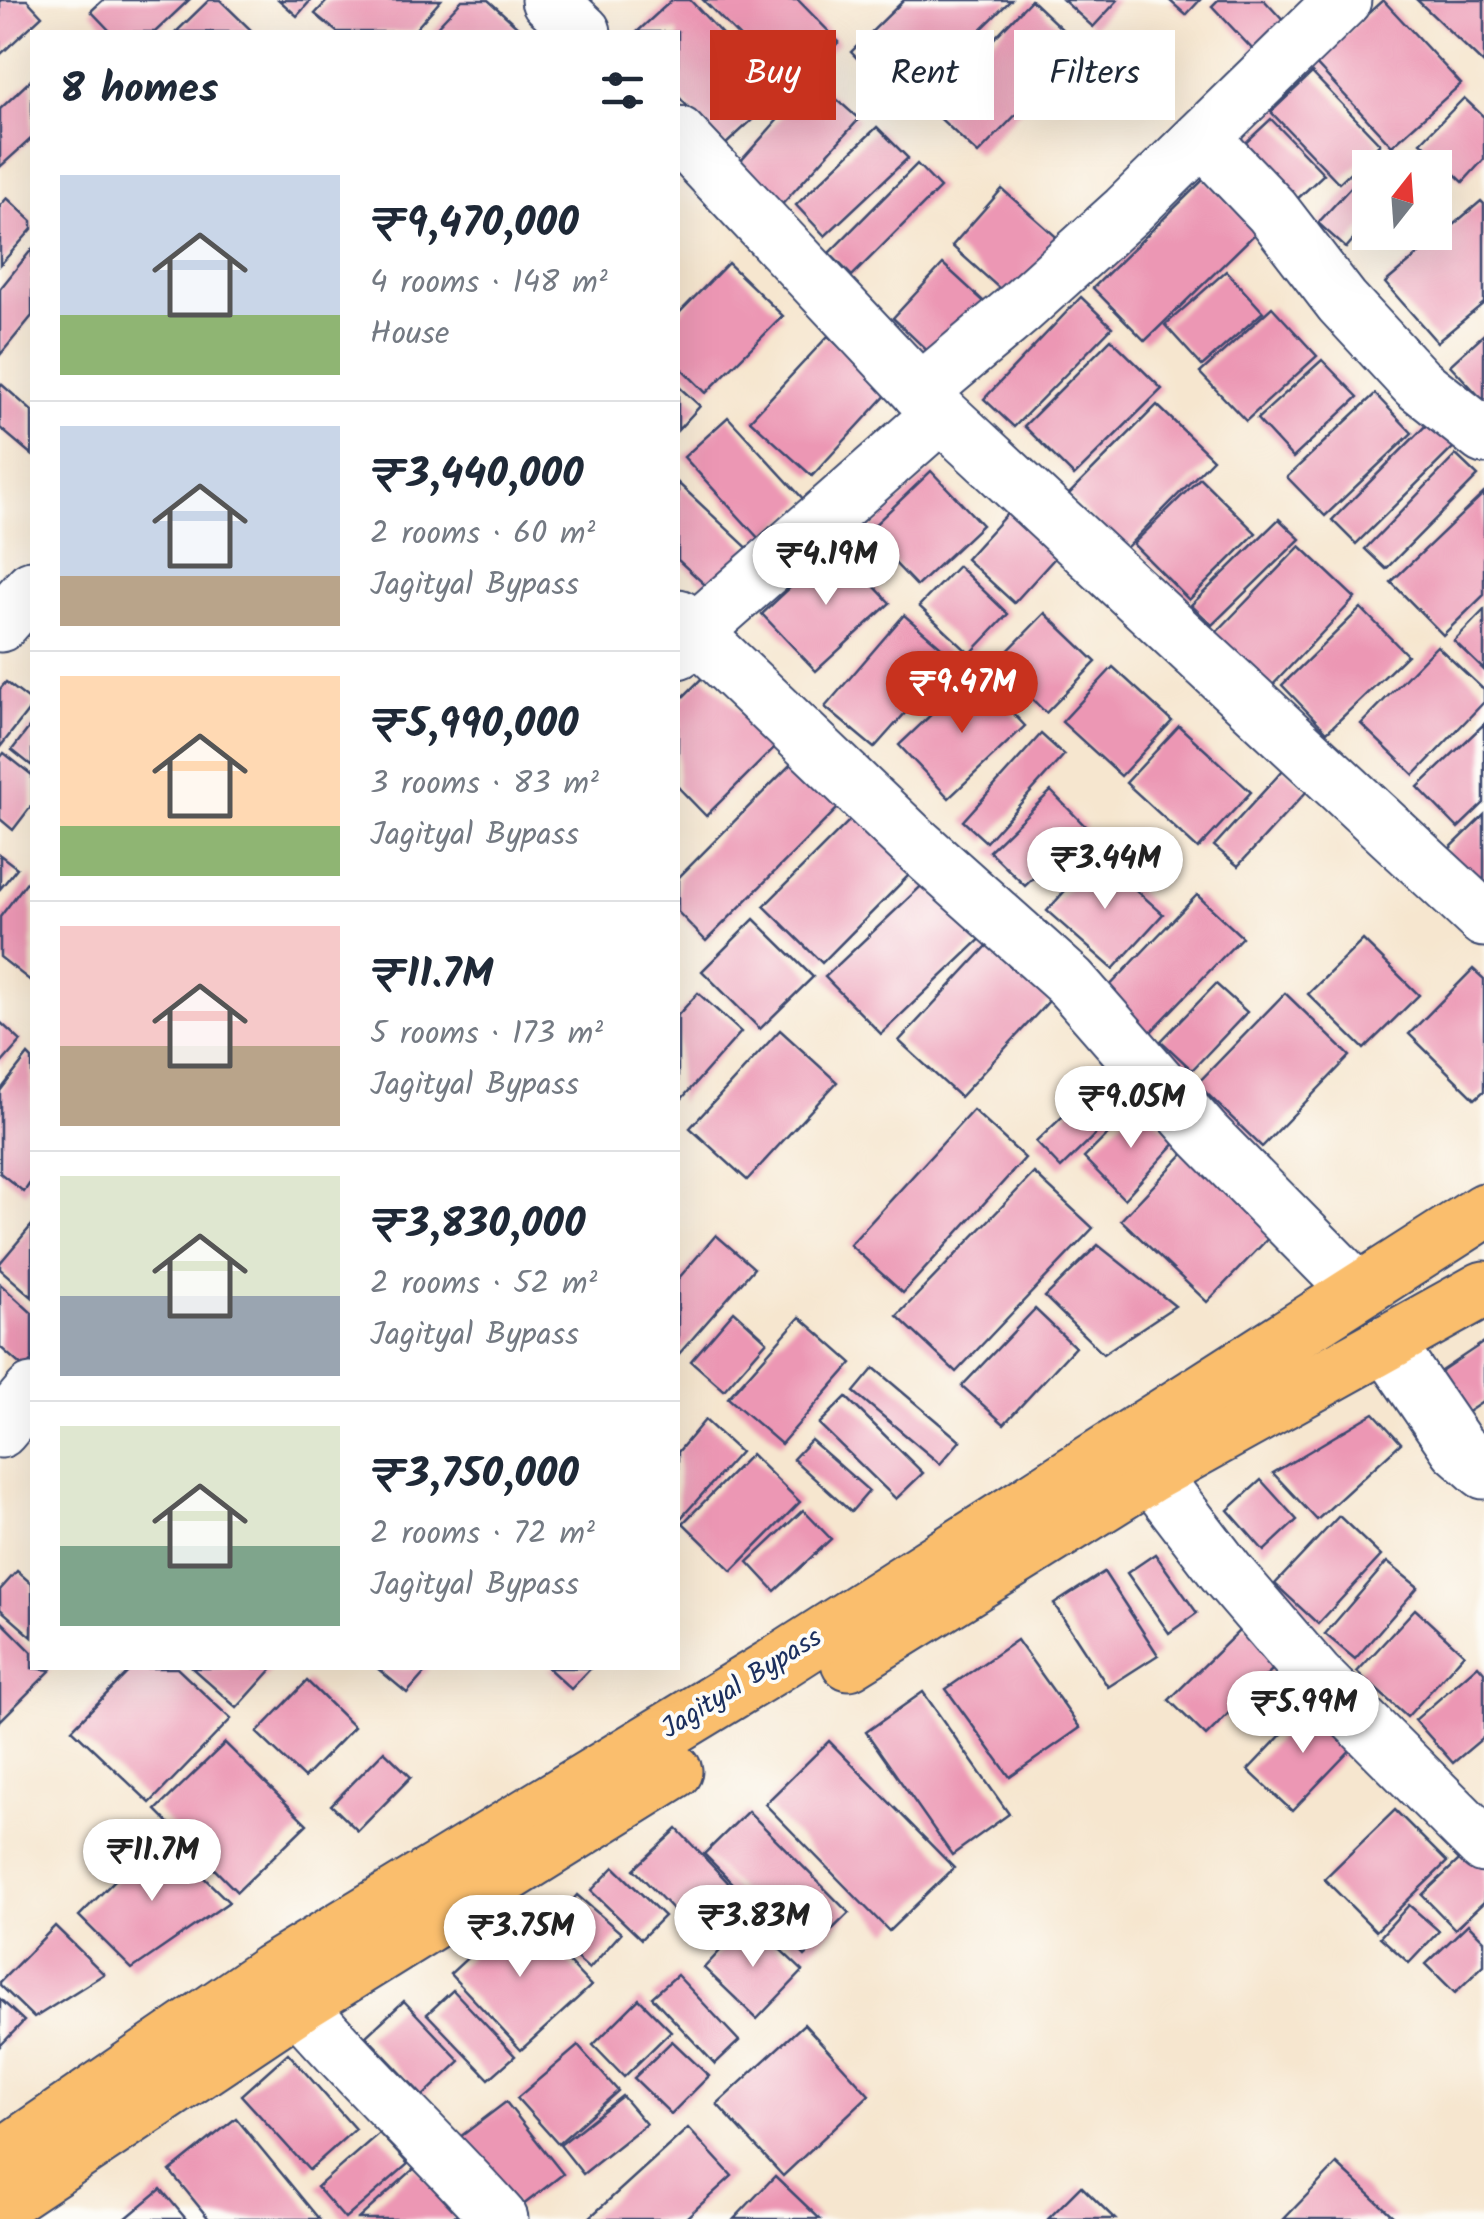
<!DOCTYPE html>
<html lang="en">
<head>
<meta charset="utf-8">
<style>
  body { margin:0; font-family:Kalam,sans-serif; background:#f6f6f7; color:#1f2937; height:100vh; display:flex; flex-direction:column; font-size:38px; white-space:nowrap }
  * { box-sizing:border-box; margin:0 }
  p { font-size:32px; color:#747a83 }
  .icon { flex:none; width:55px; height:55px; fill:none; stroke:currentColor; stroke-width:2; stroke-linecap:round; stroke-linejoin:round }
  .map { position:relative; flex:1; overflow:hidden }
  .side { position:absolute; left:30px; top:30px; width:650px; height:1640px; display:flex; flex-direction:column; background:#fff; border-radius:0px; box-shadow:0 10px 40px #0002 }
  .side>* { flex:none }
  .hud { position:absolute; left:710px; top:30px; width:622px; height:90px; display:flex; gap:20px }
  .needle { width:65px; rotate:17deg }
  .controls { position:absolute; left:1352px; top:150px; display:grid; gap:20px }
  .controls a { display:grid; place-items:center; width:100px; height:100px; border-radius:0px; background:#fff; box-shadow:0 10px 40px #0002; font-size:50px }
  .price { position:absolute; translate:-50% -85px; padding:0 22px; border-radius:35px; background:#fff; color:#222; font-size:32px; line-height:65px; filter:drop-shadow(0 2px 5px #0008) }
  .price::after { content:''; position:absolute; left:50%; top:60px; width:30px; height:22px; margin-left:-15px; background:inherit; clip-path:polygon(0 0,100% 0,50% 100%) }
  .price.on { background:#c8321e; color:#fff }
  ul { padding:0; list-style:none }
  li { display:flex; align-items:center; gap:30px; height:250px; padding:0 30px }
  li+li { border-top:2px solid #e0e1e3 }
  li span { display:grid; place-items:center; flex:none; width:280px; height:200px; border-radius:0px; color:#555 }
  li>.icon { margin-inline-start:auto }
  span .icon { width:120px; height:120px; fill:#fffc; stroke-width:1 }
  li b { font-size:42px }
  h2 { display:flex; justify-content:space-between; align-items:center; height:120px; padding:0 30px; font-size:42px }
  .chip { padding:0 35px; border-radius:0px; background:#fff; box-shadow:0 10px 40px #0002; font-size:35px; line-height:90px }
  .chip.on { background:#c8321e; color:#fff }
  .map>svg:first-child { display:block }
  .building { fill:#ec97b4 }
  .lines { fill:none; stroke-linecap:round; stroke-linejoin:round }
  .minor-casing { stroke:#3c4a6f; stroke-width:59 }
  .major-casing { stroke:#3c4a6f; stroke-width:59 }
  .minor { stroke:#fff; stroke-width:55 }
  .major { stroke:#fabe6d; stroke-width:55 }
  .labels { text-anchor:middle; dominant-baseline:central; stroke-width:8; stroke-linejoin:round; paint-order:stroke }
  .street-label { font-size:28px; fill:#1b2f5e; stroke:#fdfcf7 }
</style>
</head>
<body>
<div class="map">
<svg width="1484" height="2219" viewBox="0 0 1484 2219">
  <rect width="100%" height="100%" fill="#fdfcf7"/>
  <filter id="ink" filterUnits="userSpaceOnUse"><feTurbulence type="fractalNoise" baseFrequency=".01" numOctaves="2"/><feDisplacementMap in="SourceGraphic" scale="20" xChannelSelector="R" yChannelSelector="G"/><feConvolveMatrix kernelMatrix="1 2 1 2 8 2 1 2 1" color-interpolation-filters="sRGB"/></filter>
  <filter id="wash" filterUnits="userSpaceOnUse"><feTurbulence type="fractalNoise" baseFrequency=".0048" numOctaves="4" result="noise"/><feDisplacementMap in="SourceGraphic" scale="40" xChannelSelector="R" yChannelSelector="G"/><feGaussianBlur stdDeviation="2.25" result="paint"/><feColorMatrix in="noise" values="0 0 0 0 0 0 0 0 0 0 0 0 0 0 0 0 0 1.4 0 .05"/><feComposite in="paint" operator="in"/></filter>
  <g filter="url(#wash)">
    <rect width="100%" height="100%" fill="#f6e6cf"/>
    <g id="blocks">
      <g class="building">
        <path d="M 0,0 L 27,0 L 42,16 L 0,55 Z"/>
        <path d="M 103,0 L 189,0 L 155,32 L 111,32 L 91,11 Z"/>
        <path d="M 209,0 L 220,0 L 253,32 L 176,32 Z"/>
        <path d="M 279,0 L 311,0 L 297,16 Z"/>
        <path d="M 328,0 L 441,0 L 413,32 L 337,32 L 315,14 Z"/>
        <path d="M 462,0 L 488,0 L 519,28 L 516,32 L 432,32 Z"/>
        <path d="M 672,0 L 690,0 L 779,95 L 724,146 L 678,96 L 678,32 L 637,32 Z"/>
        <path d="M 703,0 L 798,0 L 839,42 L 791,89 Z"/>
        <path d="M 904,0 L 1011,0 L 903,106 L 851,52 Z"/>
        <path d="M 1031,0 L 1081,47 L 978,154 L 928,107 Z"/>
        <path d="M 1063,0 L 1118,0 L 1093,27 Z"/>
        <path d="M 1169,0 L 1200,0 L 1186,15 Z"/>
        <path d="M 1218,0 L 1264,0 L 1286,24 L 1255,52 L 1212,6 Z"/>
        <path d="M 1383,0 L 1461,84 L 1392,146 L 1314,62 Z"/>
        <path d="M 1417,0 L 1484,0 L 1484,64 Z"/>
        <path d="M 1312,73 L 1380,144 L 1339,183 L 1271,112 Z"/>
        <path d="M 32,79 L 32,138 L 0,167 L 0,109 Z"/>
        <path d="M 814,79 L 859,119 L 777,210 L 732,171 Z"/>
        <path d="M 1464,98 L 1484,117 L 1484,159 L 1463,182 L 1421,142 Z"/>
        <path d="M 1271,119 L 1324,174 L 1293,203 L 1240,148 Z"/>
        <path d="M 877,127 L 908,158 L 825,236 L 796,205 Z"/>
        <path d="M 917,164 L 940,188 L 852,276 L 829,253 Z"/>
        <path d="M 1361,176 L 1370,184 L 1370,220 L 1346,248 L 1318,223 Z"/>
        <path d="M 1205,178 L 1258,231 L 1145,341 L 1093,288 Z"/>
        <path d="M 1002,189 L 1061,241 L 1009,297 L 952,246 Z"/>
        <path d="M 7,198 L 32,221 L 32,229 L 0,265 L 0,206 Z"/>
        <path d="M 1481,201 L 1484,204 L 1484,303 L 1437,342 L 1385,283 Z"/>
        <path d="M 32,249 L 32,316 L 0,355 L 0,289 Z"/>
        <path d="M 728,263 L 783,316 L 706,393 L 678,365 L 678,314 Z"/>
        <path d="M 943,264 L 993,310 L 942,365 L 893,318 Z"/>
        <path d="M 1226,271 L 1263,312 L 1202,366 L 1165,325 Z"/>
        <path d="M 1081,297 L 1112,327 L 1014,427 L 984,399 Z"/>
        <path d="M 1272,307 L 1317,356 L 1246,421 L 1200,373 Z"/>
        <path d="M 1484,334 L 1484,401 L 1450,365 Z"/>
        <path d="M 828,336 L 889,392 L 812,476 L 750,420 Z"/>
        <path d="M 1111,339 L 1162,389 L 1074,476 L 1024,426 Z"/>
        <path d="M 1322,360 L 1358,397 L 1293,458 L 1257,419 Z"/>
        <path d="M 0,383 L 32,411 L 32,455 L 0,428 Z"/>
        <path d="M 678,386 L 700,406 L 678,430 Z"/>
        <path d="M 1375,394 L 1412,433 L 1325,516 L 1287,477 Z"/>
        <path d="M 1157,405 L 1213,459 L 1124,550 L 1068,495 Z"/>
        <path d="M 1441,410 L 1467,434 L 1356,544 L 1332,520 Z"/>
        <path d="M 728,417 L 805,501 L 761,541 L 684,457 Z"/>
        <path d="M 1456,455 L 1478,476 L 1386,569 L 1365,549 Z"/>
        <path d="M 931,471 L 982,525 L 917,586 L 866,533 Z"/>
        <path d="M 1200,478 L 1256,533 L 1189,600 L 1133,544 Z"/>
        <path d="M 678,483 L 754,554 L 716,595 L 678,560 Z"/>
        <path d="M 1484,493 L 1484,595 L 1443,635 L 1391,582 Z"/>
        <path d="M 1014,506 L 1062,550 L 1014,603 L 966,559 Z"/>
        <path d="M 1279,519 L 1300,539 L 1212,625 L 1191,605 Z"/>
        <path d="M 835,545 L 890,603 L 816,671 L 762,614 Z"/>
        <path d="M 1300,546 L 1355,598 L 1267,691 L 1211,638 Z"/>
        <path d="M 958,566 L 1008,614 L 970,654 L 919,606 Z"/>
        <path d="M 1361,608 L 1407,655 L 1327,732 L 1282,685 Z"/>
        <path d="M 1484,610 L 1484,670 L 1454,641 Z"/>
        <path d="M 1045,613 L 1096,662 L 1046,713 L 996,663 Z"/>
        <path d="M 904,615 L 954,658 L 874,748 L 825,707 Z"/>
        <path d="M 1437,646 L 1484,690 L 1484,702 L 1414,775 L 1361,724 Z"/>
        <path d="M 1113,667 L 1172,721 L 1121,776 L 1062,722 Z"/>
        <path d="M 975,673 L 1025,726 L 949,798 L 899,745 Z"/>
        <path d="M 704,676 L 775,747 L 706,816 L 678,787 L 678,702 Z"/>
        <path d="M 6,682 L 32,702 L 32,706 L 0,747 L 0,689 Z"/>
        <path d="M 32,724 L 32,766 L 12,750 Z"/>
        <path d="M 1484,724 L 1484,803 L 1458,828 L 1418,787 Z"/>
        <path d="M 1179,726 L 1251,792 L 1198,849 L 1126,783 Z"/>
        <path d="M 1041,734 L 1064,755 L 986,842 L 963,821 Z"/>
        <path d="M 4,753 L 32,775 L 32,805 L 13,830 L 0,819 L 0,758 Z"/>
        <path d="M 796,759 L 842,804 L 706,941 L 678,912 L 678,878 Z"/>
        <path d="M 1284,769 L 1307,791 L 1238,866 L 1214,846 Z"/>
        <path d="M 1051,791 L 1086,827 L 1025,886 L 989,851 Z"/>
        <path d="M 858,812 L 915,869 L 822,963 L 764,906 Z"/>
        <path d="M 1484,815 L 1484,896 L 1443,855 Z"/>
        <path d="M 0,855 L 17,868 L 0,889 Z"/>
        <path d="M 1097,855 L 1163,914 L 1113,969 L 1047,911 Z"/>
        <path d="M 935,873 L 990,930 L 881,1034 L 825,977 Z"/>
        <path d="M 32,875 L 32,982 L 0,957 L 0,917 Z"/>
        <path d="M 1197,895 L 1242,937 L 1148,1035 L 1104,992 Z"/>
        <path d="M 754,919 L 813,977 L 760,1029 L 702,971 Z"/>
        <path d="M 1000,932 L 1061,988 L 960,1097 L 899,1041 Z"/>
        <path d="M 1363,940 L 1419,995 L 1364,1049 L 1308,994 Z"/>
        <path d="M 1473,969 L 1484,979 L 1484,1091 L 1475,1099 L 1409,1034 Z"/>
        <path d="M 1216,984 L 1247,1012 L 1192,1070 L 1161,1041 Z"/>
        <path d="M 698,993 L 741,1032 L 678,1103 L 678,1015 Z"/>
        <path d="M 1285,993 L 1350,1056 L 1262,1147 L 1197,1084 Z"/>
        <path d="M 0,1022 L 21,1041 L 0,1065 Z"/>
        <path d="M 780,1030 L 837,1082 L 747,1180 L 690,1128 Z"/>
        <path d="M 28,1055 L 32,1059 L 32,1180 L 24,1192 L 0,1173 L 0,1091 Z"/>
        <path d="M 1112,1069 L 1137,1094 L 1061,1168 L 1036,1142 Z"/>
        <path d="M 1138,1104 L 1178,1140 L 1124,1199 L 1084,1158 Z"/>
        <path d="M 973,1110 L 1025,1158 L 903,1293 L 850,1245 Z"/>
        <path d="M 1189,1148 L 1276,1230 L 1207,1302 L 1121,1220 Z"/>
        <path d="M 1034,1173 L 1093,1228 L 956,1372 L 897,1316 Z"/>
        <path d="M 32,1225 L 32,1297 L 0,1269 L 0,1263 Z"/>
        <path d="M 716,1235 L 754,1268 L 678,1355 L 678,1279 Z"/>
        <path d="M 1098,1245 L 1175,1306 L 1103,1354 L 1045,1297 Z"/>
        <path d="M 0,1284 L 32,1313 L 32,1360 L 25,1369 L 0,1347 Z"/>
        <path d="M 1035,1309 L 1075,1347 L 1004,1424 L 962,1386 Z"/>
        <path d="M 734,1311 L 767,1341 L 724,1390 L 691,1361 Z"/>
        <path d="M 800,1317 L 852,1363 L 781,1444 L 728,1398 Z"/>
        <path d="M 1484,1342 L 1484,1401 L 1463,1415 L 1435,1375 Z"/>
        <path d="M 874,1368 L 960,1441 L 940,1464 L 854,1392 Z"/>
        <path d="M 846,1397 L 923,1473 L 896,1499 L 819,1424 Z"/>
        <path d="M 1374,1413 L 1401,1443 L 1317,1520 L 1273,1473 Z"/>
        <path d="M 705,1420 L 740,1452 L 681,1518 L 678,1515 L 678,1452 Z"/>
        <path d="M 811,1440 L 869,1491 L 851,1512 L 793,1459 Z"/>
        <path d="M 751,1454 L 800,1502 L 732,1571 L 683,1523 Z"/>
        <path d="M 1261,1480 L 1297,1520 L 1264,1551 L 1228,1510 Z"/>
        <path d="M 803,1510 L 831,1539 L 775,1591 L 748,1562 Z"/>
        <path d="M 1339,1516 L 1381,1556 L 1318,1624 L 1275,1584 Z"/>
        <path d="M 1155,1554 L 1197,1613 L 1169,1633 L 1127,1573 Z"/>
        <path d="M 1387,1562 L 1418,1587 L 1355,1659 L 1325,1634 Z"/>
        <path d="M 17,1571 L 32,1584 L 32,1637 L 0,1609 L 0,1590 Z"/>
        <path d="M 1104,1572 L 1158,1655 L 1108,1687 L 1054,1604 Z"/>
        <path d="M 1415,1609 L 1464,1654 L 1407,1717 L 1357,1672 Z"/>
        <path d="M 0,1620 L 32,1652 L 32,1668 L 51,1670 L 0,1721 Z"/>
        <path d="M 1246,1624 L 1283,1659 L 1206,1736 L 1169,1700 Z"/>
        <path d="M 1017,1640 L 1080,1728 L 1010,1777 L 946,1689 Z"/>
        <path d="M 1478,1665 L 1484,1672 L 1484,1737 L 1453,1763 L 1415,1720 Z"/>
        <path d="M 132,1668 L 177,1668 L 231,1719 L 150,1803 L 72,1729 Z"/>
        <path d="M 192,1668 L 273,1668 L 237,1708 Z"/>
        <path d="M 377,1668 L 429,1668 L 407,1693 Z"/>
        <path d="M 548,1668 L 591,1668 L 571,1689 Z"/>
        <path d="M 307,1681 L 354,1727 L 304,1778 L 257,1733 Z"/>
        <path d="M 923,1692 L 1009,1814 L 952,1855 L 866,1732 Z"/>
        <path d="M 1313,1701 L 1357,1743 L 1292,1811 L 1248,1770 Z"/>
        <path d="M 829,1741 L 954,1868 L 889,1931 L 765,1804 Z"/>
        <path d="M 225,1743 L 307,1824 L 237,1892 L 156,1810 Z"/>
        <path d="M 384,1751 L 411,1777 L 358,1831 L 331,1805 Z"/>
        <path d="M 1395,1810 L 1447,1862 L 1376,1931 L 1324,1879 Z"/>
        <path d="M 748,1811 L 849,1913 L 805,1956 L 704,1854 Z"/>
        <path d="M 677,1829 L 740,1895 L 697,1935 L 634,1869 Z"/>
        <path d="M 160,1835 L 229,1902 L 132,1969 L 79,1916 Z"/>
        <path d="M 1475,1845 L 1484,1854 L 1484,1902 L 1455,1929 L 1422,1895 Z"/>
        <path d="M 614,1867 L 664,1916 L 641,1939 L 591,1891 Z"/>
        <path d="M 577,1895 L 621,1933 L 589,1969 L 546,1931 Z"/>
        <path d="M 1409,1905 L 1439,1931 L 1409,1963 L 1380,1937 Z"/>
        <path d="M 519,1910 L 591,1986 L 521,2050 L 450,1974 Z"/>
        <path d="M 749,1920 L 803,1971 L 757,2019 L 704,1968 Z"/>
        <path d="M 1468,1924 L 1484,1940 L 1484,1965 L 1455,1993 L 1426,1964 Z"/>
        <path d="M 55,1926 L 104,1974 L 34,2018 L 0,1985 L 0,1982 Z"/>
        <path d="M 677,1975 L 739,2041 L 715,2064 L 652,1997 Z"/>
        <path d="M 453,1990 L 515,2056 L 489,2079 L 427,2014 Z"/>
        <path d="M 0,1999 L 24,2021 L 0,2046 Z"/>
        <path d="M 639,1999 L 671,2031 L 624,2077 L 593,2045 Z"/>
        <path d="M 404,2001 L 460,2061 L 423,2096 L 366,2036 Z"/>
        <path d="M 804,2024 L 869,2095 L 783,2176 L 717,2104 Z"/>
        <path d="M 672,2041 L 709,2076 L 671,2114 L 634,2078 Z"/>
        <path d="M 578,2046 L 618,2091 L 558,2144 L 517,2098 Z"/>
        <path d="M 288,2053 L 355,2129 L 309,2170 L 241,2095 Z"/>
        <path d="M 622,2096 L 646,2124 L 583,2174 L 560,2145 Z"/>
        <path d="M 506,2102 L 563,2174 L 518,2209 L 460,2137 Z"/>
        <path d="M 236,2118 L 319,2219 L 209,2219 L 170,2171 Z"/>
        <path d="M 688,2128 L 732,2176 L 685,2219 L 588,2219 Z"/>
        <path d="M 379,2133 L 408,2164 L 345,2219 L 317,2187 Z"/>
        <path d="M 1337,2164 L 1396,2219 L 1284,2219 Z"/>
        <path d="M 416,2167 L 458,2213 L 451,2219 L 358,2219 Z"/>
        <path d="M 775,2176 L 820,2219 L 734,2219 Z"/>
        <path d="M 1081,2186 L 1115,2219 L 1048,2219 Z"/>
        <path d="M 161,2189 L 186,2219 L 125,2219 Z"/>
      </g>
    </g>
  </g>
  <g filter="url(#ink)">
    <use href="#blocks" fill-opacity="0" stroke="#3c4a6f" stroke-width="2.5"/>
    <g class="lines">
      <g class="minor-casing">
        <g id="minor">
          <path d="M 549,0 L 583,32"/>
          <path d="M 678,134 L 941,414 L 1484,919"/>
          <path d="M 1202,138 L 1272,211 L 1342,302 L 1417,383 L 1484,436"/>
          <path d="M 920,392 L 1020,308 L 1127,211 L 1343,0"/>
          <path d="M 678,617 L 910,839 L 1070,982 L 1203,1134 L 1358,1291"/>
          <path d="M 0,624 L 32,588"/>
          <path d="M 678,651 L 693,633 L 941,414"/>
          <path d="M 1386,1343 L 1458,1448 L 1484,1471"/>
          <path d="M 0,1430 L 32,1392"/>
          <path d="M 1151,1474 L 1229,1576 L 1315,1676 L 1484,1845"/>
          <path d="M 298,2005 C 362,2079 434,2145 500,2219"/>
        </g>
      </g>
      <g class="major-casing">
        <g id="major">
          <path d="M 849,1662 L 1151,1474 L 1484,1289"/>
          <path d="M 0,2158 L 271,1972 L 774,1666 L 1484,1211"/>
          <path d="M 0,2204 L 298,2005 L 674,1771"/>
        </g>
      </g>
      <use href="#minor" class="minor"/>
      <use href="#major" class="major"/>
    </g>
  </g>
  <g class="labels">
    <g class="street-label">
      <text transform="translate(742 1684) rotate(-32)">Jagityal Bypass</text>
    </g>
  </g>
</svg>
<div class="controls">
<a><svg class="needle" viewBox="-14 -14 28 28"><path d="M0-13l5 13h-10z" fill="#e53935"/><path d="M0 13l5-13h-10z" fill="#747a83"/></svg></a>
</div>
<b class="price" style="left:826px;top:608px">₹4.19M</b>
<b class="price on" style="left:962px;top:736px">₹9.47M</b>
<b class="price" style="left:1105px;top:912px">₹3.44M</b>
<b class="price" style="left:1131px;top:1151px">₹9.05M</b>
<b class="price" style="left:1303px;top:1756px">₹5.99M</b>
<b class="price" style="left:152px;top:1904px">₹11.7M</b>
<b class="price" style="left:753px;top:1970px">₹3.83M</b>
<b class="price" style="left:520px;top:1980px">₹3.75M</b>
<div class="hud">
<a class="chip on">Buy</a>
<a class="chip">Rent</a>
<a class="chip">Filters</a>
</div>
<section class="side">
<h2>8 homes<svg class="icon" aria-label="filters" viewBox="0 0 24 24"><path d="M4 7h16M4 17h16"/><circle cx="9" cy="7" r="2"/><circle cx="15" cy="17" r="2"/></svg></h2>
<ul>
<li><span style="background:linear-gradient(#c9d6e8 70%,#8fb573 0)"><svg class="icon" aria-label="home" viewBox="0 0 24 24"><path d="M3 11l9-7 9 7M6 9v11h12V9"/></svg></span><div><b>₹9,470,000</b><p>4 rooms · 148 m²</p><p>House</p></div></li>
<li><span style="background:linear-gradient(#c9d6e8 75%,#b9a48a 0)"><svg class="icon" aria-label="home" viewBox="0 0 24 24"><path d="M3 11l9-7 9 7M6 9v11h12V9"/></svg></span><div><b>₹3,440,000</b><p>2 rooms · 60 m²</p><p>Jagityal Bypass</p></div></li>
<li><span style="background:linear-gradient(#ffd9b3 75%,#8fb573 0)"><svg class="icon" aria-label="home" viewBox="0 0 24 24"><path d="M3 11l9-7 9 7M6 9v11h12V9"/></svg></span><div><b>₹5,990,000</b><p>3 rooms · 83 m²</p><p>Jagityal Bypass</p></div></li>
<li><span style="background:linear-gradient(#f6c9c9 60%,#b9a48a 0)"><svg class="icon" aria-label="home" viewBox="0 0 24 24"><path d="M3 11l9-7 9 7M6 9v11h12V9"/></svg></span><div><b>₹11.7M</b><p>5 rooms · 173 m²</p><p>Jagityal Bypass</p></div></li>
<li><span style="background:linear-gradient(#dfe7d0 60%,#9aa5b1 0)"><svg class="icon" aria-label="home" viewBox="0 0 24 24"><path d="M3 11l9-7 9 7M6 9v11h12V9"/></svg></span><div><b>₹3,830,000</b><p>2 rooms · 52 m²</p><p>Jagityal Bypass</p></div></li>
<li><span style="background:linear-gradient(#dfe7d0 60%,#7fa58c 0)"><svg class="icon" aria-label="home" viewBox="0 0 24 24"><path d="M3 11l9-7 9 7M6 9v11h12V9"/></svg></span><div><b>₹3,750,000</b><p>2 rooms · 72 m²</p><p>Jagityal Bypass</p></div></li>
</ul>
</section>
</div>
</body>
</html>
